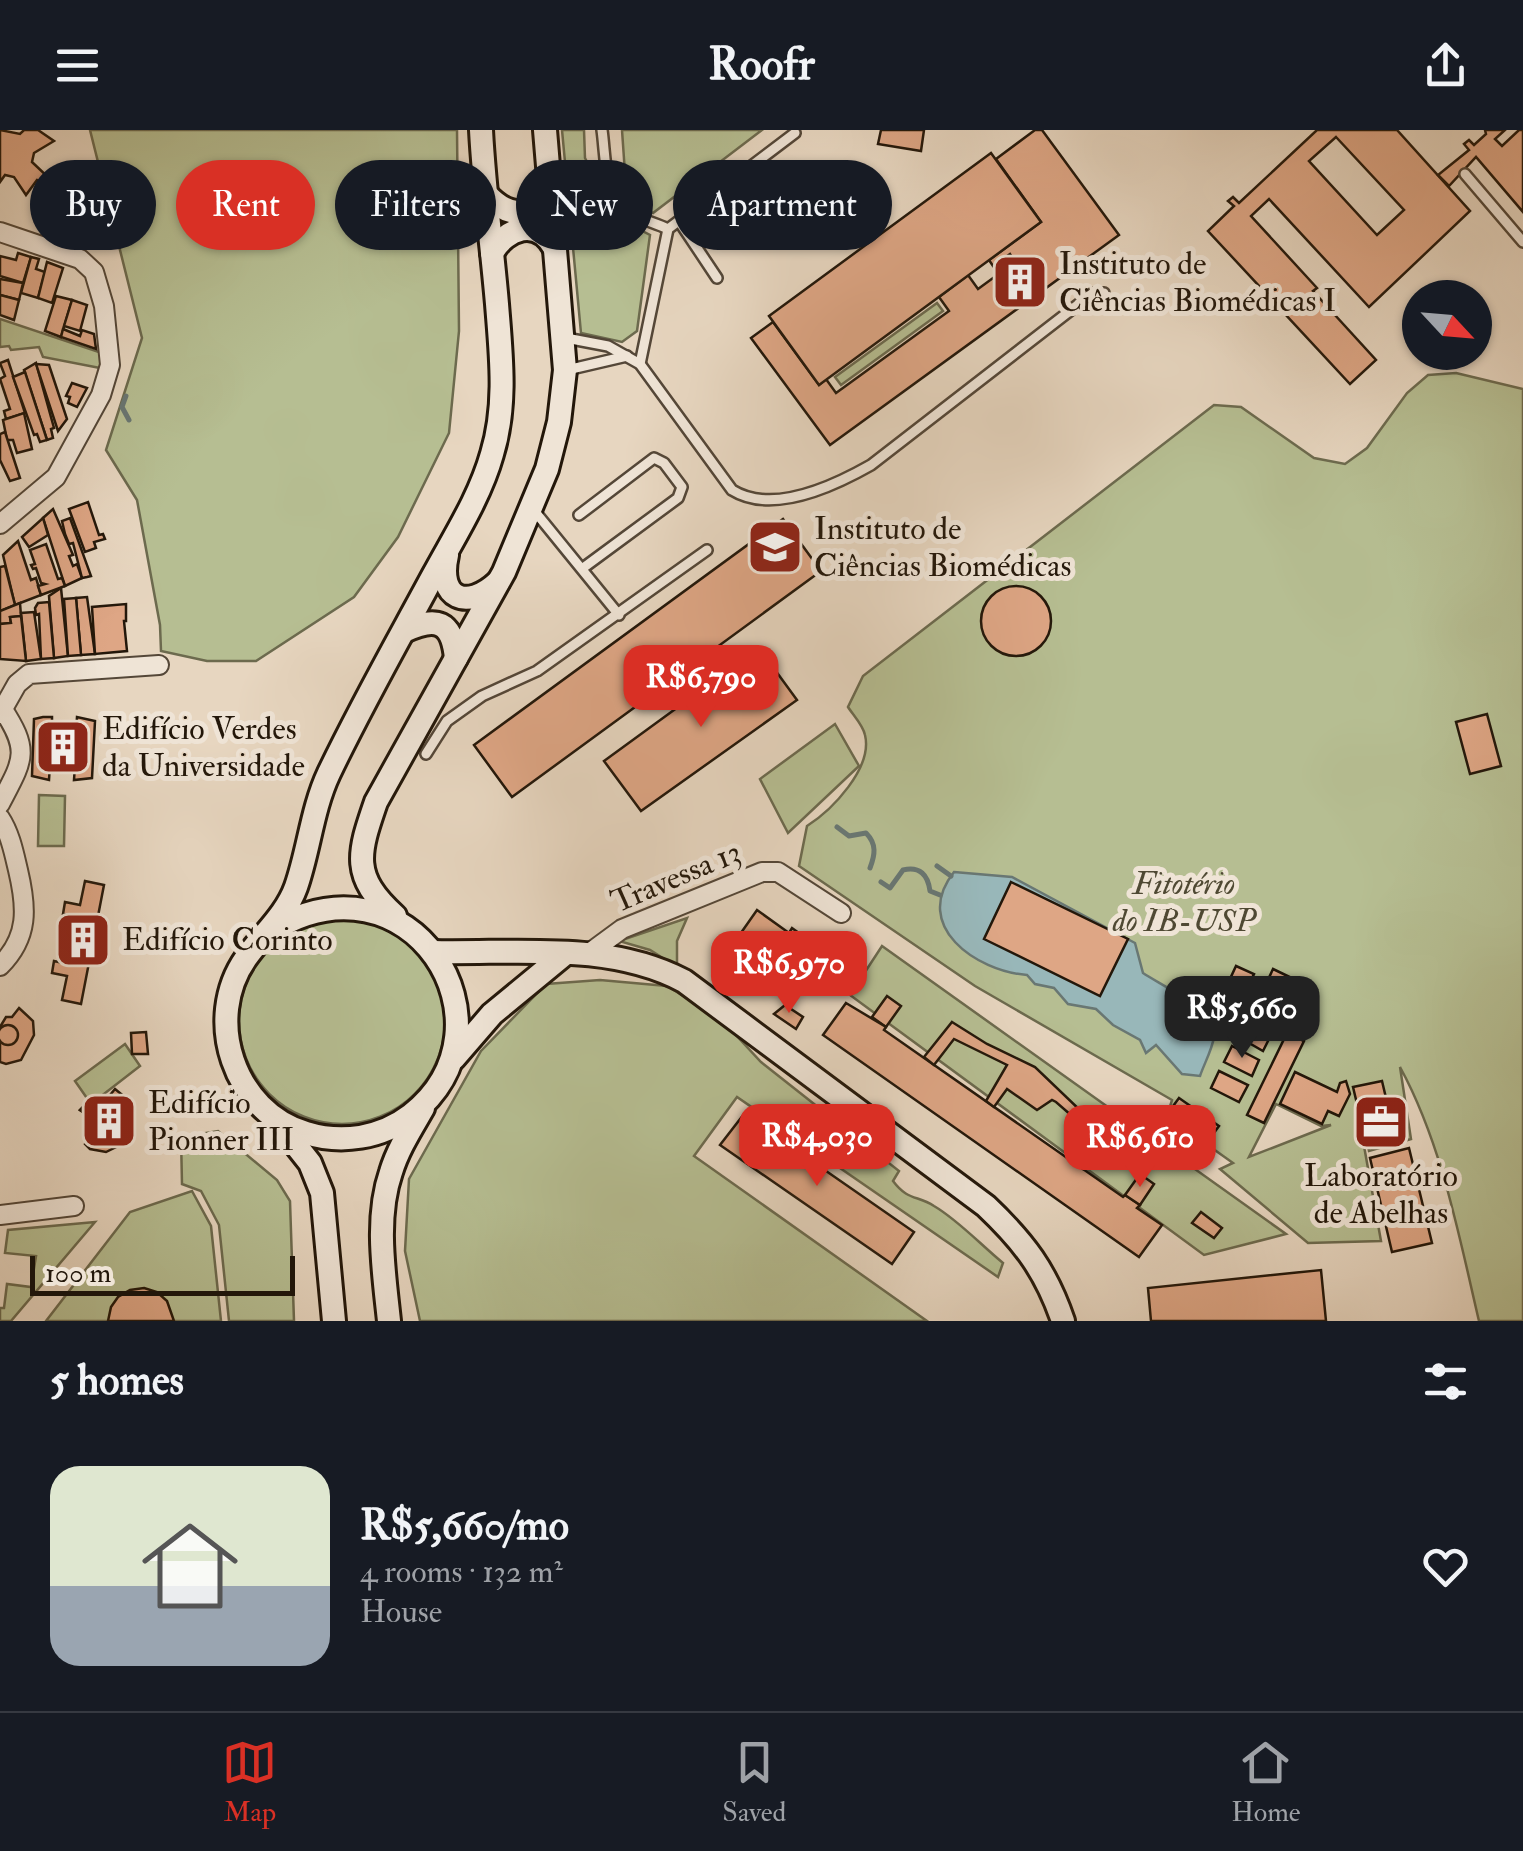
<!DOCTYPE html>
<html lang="en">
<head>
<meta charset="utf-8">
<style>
  body { margin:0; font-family:"IM FELL Double Pica",serif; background:#242831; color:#f1f3f6; height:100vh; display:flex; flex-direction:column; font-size:38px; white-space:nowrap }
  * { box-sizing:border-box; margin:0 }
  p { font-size:32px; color:#9ea1a6 }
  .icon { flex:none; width:55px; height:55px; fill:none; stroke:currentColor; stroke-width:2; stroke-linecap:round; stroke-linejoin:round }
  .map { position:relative; height:1191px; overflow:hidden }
  .panel { display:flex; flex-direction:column; background:#171b24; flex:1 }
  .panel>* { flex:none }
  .guide { position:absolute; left:30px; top:30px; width:1000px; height:90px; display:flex; gap:20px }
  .needle { width:65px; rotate:116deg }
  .tools { position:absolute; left:1402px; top:150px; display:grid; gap:20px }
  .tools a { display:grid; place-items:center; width:90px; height:90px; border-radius:50%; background:#171b24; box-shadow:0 2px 8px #0004; font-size:50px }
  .scale { position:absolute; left:30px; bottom:25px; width:265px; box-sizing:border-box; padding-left:10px; border:5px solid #23170a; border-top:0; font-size:28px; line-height:35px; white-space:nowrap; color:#23170a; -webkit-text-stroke:8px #efe4d6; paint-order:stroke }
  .price { position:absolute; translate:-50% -85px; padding:0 22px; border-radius:20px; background:#d93025; color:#fff; font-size:32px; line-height:65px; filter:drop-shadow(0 2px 5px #0008) }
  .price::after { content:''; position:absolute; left:50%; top:60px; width:30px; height:22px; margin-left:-15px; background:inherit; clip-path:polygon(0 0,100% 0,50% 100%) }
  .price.active { background:#222; color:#fff }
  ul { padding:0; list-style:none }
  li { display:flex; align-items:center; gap:30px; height:250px; padding:0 50px }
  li+li { border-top:2px solid #363941 }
  li span { display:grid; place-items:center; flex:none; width:280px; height:200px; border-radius:30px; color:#555 }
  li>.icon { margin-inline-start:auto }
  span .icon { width:120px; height:120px; fill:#fffc; stroke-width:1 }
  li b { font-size:42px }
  h2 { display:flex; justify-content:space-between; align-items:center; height:120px; padding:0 50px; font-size:42px }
  .pill { padding:0 35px; border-radius:45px; background:#171b24; box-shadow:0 2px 8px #0004; font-size:35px; line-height:90px }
  .pill.active { background:#d93025; color:#fff }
  header { display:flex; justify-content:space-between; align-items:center; height:130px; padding:0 50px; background:#171b24; font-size:45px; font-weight:700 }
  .menu { display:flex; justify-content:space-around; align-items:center; height:140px; border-top:2px solid #363941; background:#171b24; font-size:28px; color:#9ea1a6 }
  .menu a { display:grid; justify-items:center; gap:5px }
  .menu .active { color:#d93025 }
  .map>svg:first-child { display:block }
  .green { fill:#b6be92; stroke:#6c6a4e; stroke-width:2.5; fill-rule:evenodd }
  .water { fill:#98b7b9; stroke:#697773; stroke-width:2.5 }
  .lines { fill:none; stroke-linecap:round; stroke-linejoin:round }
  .stream { stroke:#697773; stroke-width:5 }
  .building { fill:#dea685; stroke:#23170a; stroke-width:2.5; fill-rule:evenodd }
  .lane-casing { stroke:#544738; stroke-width:14 }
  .street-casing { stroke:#544738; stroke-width:22 }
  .secondary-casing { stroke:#23170a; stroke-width:28 }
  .lane { stroke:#efe4d6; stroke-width:9 }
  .street { stroke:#efe4d6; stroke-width:18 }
  .secondary { stroke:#efe4d6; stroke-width:22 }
  .labels { text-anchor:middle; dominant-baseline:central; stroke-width:10; stroke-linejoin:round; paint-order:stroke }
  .poi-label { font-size:32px; fill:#23170a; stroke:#efe4d6; text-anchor:start }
  .street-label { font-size:32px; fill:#23170a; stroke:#efe4d6 }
  .park-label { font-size:32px; font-style:italic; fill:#4f4933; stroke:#efe4d6 }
</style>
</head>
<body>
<header><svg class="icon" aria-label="menu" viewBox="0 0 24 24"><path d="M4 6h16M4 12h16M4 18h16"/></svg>Roofr<svg class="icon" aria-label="share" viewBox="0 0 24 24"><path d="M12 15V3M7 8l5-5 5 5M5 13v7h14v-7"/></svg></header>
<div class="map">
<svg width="1523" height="1191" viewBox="0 0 1523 1191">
  <rect width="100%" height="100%" fill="#e7d6c0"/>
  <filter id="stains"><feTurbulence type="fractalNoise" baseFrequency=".002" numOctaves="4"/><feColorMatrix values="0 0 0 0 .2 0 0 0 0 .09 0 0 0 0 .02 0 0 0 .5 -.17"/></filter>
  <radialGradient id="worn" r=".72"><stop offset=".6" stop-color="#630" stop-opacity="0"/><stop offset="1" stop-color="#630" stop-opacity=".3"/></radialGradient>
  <g class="green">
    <path d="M 90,0 L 457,0 L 459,201 L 449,303 L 398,407 L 354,467 L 256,531 L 207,531 L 161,521 L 160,495 L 137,370 L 106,320 L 142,208 Z"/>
    <path d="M 562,0 L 584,0 L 585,28 L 617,88 L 650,105 L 637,201 L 622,212 L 581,203 Z"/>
    <path d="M 622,0 L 762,0 L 653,83 L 627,72 Z"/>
    <path d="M 937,173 L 943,181 L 841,255 L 835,247 Z"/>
    <path d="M 0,189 L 102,223 L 100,238 L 43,227 L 39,217 L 11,220 L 9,216 L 0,217 Z"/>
    <path d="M 1456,243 L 1523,259 L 1523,1191 L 1479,1191 C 1459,1106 1442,1014 1400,937 L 1411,1009 L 1369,1021 L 1362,987 L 1359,988 L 1381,1111 L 1308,1113 L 1220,1039 L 1233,1033 L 1167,986 L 1172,970 L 975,856 L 799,736 L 807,696 C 832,680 873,638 865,605 C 863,595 853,585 848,577 L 863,546 L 1214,275 L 1241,277 L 1314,328 L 1345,334 L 1367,318 L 1407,263 L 1428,245 ZM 1276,974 L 1321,996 L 1331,995 L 1249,1027 Z"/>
    <path d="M 835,594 L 859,636 L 788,703 L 760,649 Z"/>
    <path d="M 39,665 L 65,666 L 64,716 L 38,716 Z"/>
    <circle cx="342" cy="891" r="103"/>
    <path d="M 687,788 L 677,811 L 677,837 L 650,820 L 619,811 Z"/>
    <path d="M 882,816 L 1286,1104 L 1204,1125 L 850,865 Z"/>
    <path d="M 600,850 L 667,856 L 721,889 L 761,932 L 899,1041 L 893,1051 C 908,1071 917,1065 934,1076 C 958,1090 981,1115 1003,1133 L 998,1147 L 737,967 L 694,1026 L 927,1191 L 420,1191 L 405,1121 L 409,1049 L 481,921 L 546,854 Z"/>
    <path d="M 125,914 L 140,936 L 91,974 L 75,951 Z"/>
    <path d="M 218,1001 L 277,1050 L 290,1071 L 294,1191 L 229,1191 L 219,1095 L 201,1061 L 182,1054 L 181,1007 Z"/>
    <path d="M 192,1061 L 211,1096 L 221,1191 L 46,1191 L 130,1082 Z"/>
    <path d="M 95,1092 L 11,1191 L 0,1191 L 0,1178 L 4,1178 L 7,1154 L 31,1157 L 36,1126 L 5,1123 L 8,1100 Z"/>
  </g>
  <path class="water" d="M 954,742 L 1012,747 L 1135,813 L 1143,843 C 1164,857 1216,880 1214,907 C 1212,920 1204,934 1200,946 L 1182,944 L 1156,915 L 1146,923 L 1140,910 L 1113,895 L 1096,879 L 1068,874 L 1054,858 L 1035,854 L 1027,845 C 976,841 911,796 954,742 Z"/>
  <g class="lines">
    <g class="stream">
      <path d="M 126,266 L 122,277 L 129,290"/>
      <path d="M 837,697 L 849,706 L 866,703 C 877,714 875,725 870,738"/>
      <path d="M 937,736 L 951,746"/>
      <path d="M 881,752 L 890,758 L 903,740 C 920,736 928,745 930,761 L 940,765"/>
    </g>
  </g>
  <g class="building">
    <path d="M 0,0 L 20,4 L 24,0 L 38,0 L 54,11 L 34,23 L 32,32 L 49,48 L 43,52 L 37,50 L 26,65 L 14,47 L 5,45 L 0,52 Z"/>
    <path d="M 881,0 L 924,0 L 921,21 L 878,14 Z"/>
    <path d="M 1035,0 L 1042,0 L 1119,105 L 830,315 L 751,208 L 773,192 L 819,255 L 826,249 L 836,263 L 949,181 L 939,167 L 968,145 L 978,159 L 1015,132 L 1010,124 L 993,136 L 989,130 L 1041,92 L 996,29 Z"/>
    <path d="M 1317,0 L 1397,0 L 1470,81 L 1369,177 L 1269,69 L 1251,86 L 1317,158 L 1313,161 L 1376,230 L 1350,254 L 1208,101 L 1234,76 L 1228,71 L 1233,67 L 1239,73 ZM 1336,7 L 1404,80 L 1377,105 L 1309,31 Z"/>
    <path d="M 1485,0 L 1505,0 L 1495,9 L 1502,16 L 1519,0 L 1523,0 L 1523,82 L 1476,27 L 1449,56 L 1438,45 L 1469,20 L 1464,14 L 1469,10 L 1474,15 L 1486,4 Z"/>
    <path d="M 991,23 L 1041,92 L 819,255 L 769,186 Z"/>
    <path d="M 18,123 L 31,127 L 23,153 L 0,146 L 0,126 L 16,130 Z"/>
    <path d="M 31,127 L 39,129 L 36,139 L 45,142 L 38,168 L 21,163 Z"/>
    <path d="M 47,132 L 63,138 L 52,173 L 38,168 Z"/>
    <path d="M 0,149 L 23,153 L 19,170 L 0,165 Z"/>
    <path d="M 0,165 L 19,170 L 14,190 L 0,185 Z"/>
    <path d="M 56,166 L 72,170 L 61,207 L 45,201 Z"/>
    <path d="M 72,170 L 87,175 L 80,201 L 64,196 Z"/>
    <path d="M 63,199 L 80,206 L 82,200 L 94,204 L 96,219 L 61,207 Z"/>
    <path d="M 8,230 L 25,283 L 6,289 L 4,281 L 10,279 L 0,249 L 5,246 L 0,233 Z"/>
    <path d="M 36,233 L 54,298 L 51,299 L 53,308 L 47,310 L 24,240 Z"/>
    <path d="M 36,234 L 49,235 L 67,289 L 58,301 Z"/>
    <path d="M 25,242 L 47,310 L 40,312 L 37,304 L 34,305 L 13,247 Z"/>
    <path d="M 72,253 L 87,258 L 77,277 L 68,273 L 70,267 L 66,266 Z"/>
    <path d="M 24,283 L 32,319 L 17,323 L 13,310 L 7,310 L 3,290 Z"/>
    <path d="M 5,302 L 20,348 L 10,351 L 0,330 L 0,304 Z"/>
    <path d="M 88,372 L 99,405 L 103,404 L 105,409 L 94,412 L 96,418 L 85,422 L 69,379 Z"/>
    <path d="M 53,379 L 73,425 L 69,426 L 73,436 L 77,434 L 82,448 L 65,456 L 43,388 Z"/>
    <path d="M 43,388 L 48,405 L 29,417 L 22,407 Z"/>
    <path d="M 70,388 L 91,446 L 87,447 L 82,448 L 73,413 L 69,414 L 65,404 L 62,391 Z"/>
    <path d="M 783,389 L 821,441 L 512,667 L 474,615 Z"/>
    <path d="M 18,411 L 31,450 L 36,448 L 41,465 L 15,475 L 3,425 Z"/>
    <path d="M 46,414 L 58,449 L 62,448 L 65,456 L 41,465 L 38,456 L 45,454 L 41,453 L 36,438 L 33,439 L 31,435 L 35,434 L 30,420 Z"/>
    <path d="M 5,436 L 15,475 L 0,481 L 0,437 Z"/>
    <circle cx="1016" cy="491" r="35"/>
    <path d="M 61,458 L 68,526 L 54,528 L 49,466 Z"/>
    <path d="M 87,467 L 95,524 L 81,525 L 76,468 Z"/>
    <path d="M 76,468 L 81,525 L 68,526 L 64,469 Z"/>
    <path d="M 49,472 L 54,528 L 41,529 L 39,484 L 36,485 L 35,478 L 38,473 Z"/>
    <path d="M 20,473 L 21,486 L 10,487 L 11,493 L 0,494 L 0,481 Z"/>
    <path d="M 126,474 L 126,491 L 124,491 L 127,521 L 95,524 L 92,477 Z"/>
    <path d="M 34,482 L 41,529 L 26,531 L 21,483 Z"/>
    <path d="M 21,486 L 26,531 L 0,529 L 0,494 L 11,493 L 10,487 Z"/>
    <path d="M 759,518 L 797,570 L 641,681 L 604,631 Z"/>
    <path d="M 1487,584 L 1501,636 L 1470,644 L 1456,592 Z"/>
    <path d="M 43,587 L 52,587 L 52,601 L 76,602 L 77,587 L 95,591 L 92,648 L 74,650 L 75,635 L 50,634 L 49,650 L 32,646 L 34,589 Z"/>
    <path d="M 85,751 L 104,755 L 81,874 L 62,870 L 67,846 L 52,843 L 54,831 L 68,834 L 78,787 L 63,784 L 65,772 L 80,775 Z"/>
    <path d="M 1011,752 L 1128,809 L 1100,866 L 984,809 Z"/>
    <path d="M 757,780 L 789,803 L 792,798 L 835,829 L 828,838 L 806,822 L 801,829 L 812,837 L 801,853 L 793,847 L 780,857 L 729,820 Z"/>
    <path d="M 1236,836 L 1254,844 L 1235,883 L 1218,875 Z"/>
    <path d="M 1273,839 L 1317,860 L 1310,876 L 1266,854 Z"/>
    <path d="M 887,866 L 901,876 L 886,897 L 872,887 Z"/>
    <path d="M 846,873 L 886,897 L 884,900 L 1123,1067 L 1125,1065 L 1140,1075 L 1137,1078 L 1162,1095 L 1139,1127 L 823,905 Z"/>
    <path d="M 785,875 L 803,887 L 796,899 L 774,884 Z"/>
    <path d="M 19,878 L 33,891 L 34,905 L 21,930 L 6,934 L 0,932 L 0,897 L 6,887 L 12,887 Z"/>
    <path d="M 1237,888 L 1272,903 L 1263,921 L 1230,902 Z"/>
    <path d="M 952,892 L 987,914 L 1035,937 L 1084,984 L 1109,1002 L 1083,1039 L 1076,1034 L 1095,1006 L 1056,972 L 1052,970 L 1037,980 L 1007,959 L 994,977 L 986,971 L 1007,935 L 954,909 L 934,935 L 924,927 Z"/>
    <circle cx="8" cy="905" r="10"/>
    <path d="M 146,902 L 148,924 L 132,924 L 131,903 Z"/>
    <path d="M 1287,903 L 1304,911 L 1264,993 L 1247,985 Z"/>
    <path d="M 1232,916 L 1259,930 L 1252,946 L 1224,932 Z"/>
    <path d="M 1219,941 L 1248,955 L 1239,972 L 1211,958 Z"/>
    <path d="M 1295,942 L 1337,962 L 1340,953 L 1346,951 L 1350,964 L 1339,986 L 1328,981 L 1322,994 L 1280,974 Z"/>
    <path d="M 1382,951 L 1395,1006 L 1376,1010 L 1367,978 L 1370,975 L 1358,978 L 1353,957 Z"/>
    <path d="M 115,959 L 131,972 L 132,988 L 116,1017 L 106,1022 L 90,1019 L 85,1014 L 91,1002 L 88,1001 L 91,995 L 87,993 L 90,987 L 80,980 L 85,975 L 94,979 L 97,974 L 101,976 Z"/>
    <path d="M 1179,968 L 1219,996 L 1208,1011 L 1168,983 Z"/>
    <path d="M 85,975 L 114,984 L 116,990 L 112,999 L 105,1001 L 96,996 L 93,989 L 80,980 Z"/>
    <path d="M 744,984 L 914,1102 L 892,1134 L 720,1015 Z"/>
    <path d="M 1409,1018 L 1432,1113 L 1392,1122 L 1370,1028 Z"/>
    <path d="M 1140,1044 L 1154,1054 L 1140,1075 L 1125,1065 Z"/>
    <path d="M 1201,1082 L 1222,1098 L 1214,1108 L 1192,1093 Z"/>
    <path d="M 1321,1140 L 1326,1191 L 1151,1191 L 1148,1158 Z"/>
    <path d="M 144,1158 L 157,1162 L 167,1171 L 174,1191 L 108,1191 L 111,1177 L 118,1167 L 130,1160 Z"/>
  </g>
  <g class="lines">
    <g class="lane-casing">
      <g id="lane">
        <path d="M 602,0 C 606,27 603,68 630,83 C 642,90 656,93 668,99"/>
        <path d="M 1465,44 L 1523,112"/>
        <path d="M 679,91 L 717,148"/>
        <path d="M 566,208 L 608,216 L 640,234 L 732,360 C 772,385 834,356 871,335 L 1093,163 L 1104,163"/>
        <path d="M 640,234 L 668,99 L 795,3"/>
        <path d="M 567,240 L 627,226"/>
        <path d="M 532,378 L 619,485"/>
        <path d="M 579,385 L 654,328 L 664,333 L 682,357 L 678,368 L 583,438"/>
        <path d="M 426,624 L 447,591 L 482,566 L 537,541 L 707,420"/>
      </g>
    </g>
    <g class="street-casing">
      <g id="street">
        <path d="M 0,102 L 80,129 L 94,142 L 104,176 L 110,235 L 101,265 L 56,347 L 0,394"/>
        <path d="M 0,584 L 17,554 L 29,544 L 159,535"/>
        <path d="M 0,674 C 23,630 31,622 2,578"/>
        <path d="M 0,688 C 10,703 14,723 18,740 C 27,778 29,807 0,836"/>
        <path d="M 588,824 L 622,799 L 762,742 L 778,742 L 841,783"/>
        <path d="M 0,1085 L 74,1076"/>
      </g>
    </g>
    <g class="secondary-casing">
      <g id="secondary">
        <path d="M 486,64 C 507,87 533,91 550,61"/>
        <path d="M 492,123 C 506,98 537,87 554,117"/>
        <path d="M 447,425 C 437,469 467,481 498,452"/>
        <path d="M 404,501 C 437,486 452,491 456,528"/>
        <path d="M 395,786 C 351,746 358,724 376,672 L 504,442 L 547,339 L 559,292 L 565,240 L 545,0"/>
        <path d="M 268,803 C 410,712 524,896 411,985 C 381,1008 342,1014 306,1003 C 234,982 203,889 246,828 C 262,805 286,785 296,757 C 309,720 312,679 329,643 C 361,576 398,511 433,446 C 454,407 480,367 492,324 C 507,275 501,225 497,174 C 492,116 484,58 481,0"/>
        <path d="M 433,822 C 516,824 609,811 684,851 L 986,1076 C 1024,1112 1046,1141 1063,1191"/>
        <path d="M 454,928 L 492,884 L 566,823"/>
        <path d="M 280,995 L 310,1033 L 322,1063 L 334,1191"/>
        <path d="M 389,1191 C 384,1143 375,1088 391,1042 C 398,1019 411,999 423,978"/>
      </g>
    </g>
    <use href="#lane" class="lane"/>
    <use href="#street" class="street"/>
    <use href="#secondary" class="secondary"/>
  </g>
  <defs>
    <g id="building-square" transform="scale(2.875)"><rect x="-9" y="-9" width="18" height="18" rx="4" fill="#8f2418" stroke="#efe4d6"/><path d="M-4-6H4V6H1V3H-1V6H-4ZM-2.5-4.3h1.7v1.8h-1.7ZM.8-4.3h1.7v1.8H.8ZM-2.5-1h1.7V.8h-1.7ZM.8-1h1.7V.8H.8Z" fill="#fff"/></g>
    <g id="university-square" transform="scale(2.875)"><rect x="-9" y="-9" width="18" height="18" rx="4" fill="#8f2418" stroke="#efe4d6"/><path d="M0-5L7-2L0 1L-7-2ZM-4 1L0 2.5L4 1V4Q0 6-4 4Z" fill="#fff"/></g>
    <g id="office-square" transform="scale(2.875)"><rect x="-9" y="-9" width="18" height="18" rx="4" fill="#8f2418" stroke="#efe4d6"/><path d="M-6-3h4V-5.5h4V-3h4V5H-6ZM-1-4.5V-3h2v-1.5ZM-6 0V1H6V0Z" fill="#fff"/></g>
  </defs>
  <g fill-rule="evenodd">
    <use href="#building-square" x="1020" y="152"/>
    <use href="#university-square" x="775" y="417"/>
    <use href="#building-square" x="63" y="617"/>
    <use href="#building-square" x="83" y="810"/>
    <use href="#building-square" x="109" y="991"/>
    <use href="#office-square" x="1381" y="992"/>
  </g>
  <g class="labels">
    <g class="poi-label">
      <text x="1059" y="134">Instituto de<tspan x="1059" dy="37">Ciências Biomédicas I</tspan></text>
      <text x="814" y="399">Instituto de<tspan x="814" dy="37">Ciências Biomédicas</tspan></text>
      <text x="102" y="599">Edifício Verdes<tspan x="102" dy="37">da Universidade</tspan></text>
      <text x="122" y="810">Edifício Corinto</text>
      <text x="148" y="973">Edifício<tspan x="148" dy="37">Pionner III</tspan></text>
      <text x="1381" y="1046" text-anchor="middle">Laboratório<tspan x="1381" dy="37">de Abelhas</tspan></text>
    </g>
    <g class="street-label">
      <text transform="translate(676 747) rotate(-23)">Travessa 13</text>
    </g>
    <g class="park-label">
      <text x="1184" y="754">Fitotério<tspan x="1184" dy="37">do IB-USP</tspan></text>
    </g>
  </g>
  <rect width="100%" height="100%" filter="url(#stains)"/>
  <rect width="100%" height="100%" fill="url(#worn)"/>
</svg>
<div class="tools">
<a><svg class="needle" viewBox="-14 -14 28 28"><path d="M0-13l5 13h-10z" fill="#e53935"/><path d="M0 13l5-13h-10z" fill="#9ea1a6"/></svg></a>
</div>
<div class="scale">100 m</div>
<b class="price" style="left:701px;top:600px">R$6,790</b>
<b class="price" style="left:789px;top:886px">R$6,970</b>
<b class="price active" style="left:1242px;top:931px">R$5,660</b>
<b class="price" style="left:817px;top:1059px">R$4,030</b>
<b class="price" style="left:1140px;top:1060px">R$6,610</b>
<div class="guide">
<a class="pill">Buy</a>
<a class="pill active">Rent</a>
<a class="pill">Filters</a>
<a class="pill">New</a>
<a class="pill">Apartment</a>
</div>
</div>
<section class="panel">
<h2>5 homes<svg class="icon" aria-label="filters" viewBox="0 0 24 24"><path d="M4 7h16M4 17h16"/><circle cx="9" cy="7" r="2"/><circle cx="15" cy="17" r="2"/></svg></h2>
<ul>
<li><span style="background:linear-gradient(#dfe7d0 60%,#9aa5b1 0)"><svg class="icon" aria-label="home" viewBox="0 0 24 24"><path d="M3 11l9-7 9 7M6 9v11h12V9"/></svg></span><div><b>R$5,660/mo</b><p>4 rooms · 132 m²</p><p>House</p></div><svg class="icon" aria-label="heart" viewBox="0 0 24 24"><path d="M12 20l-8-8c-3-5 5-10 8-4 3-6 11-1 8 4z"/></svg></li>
</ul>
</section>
<nav class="menu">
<a class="active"><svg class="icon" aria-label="map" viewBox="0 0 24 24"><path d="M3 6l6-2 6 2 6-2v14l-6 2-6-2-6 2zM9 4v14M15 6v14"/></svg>Map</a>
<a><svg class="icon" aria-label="saved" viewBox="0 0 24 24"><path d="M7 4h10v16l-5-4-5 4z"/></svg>Saved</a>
<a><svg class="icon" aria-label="home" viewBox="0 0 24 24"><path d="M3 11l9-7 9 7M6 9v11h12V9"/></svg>Home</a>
</nav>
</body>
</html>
